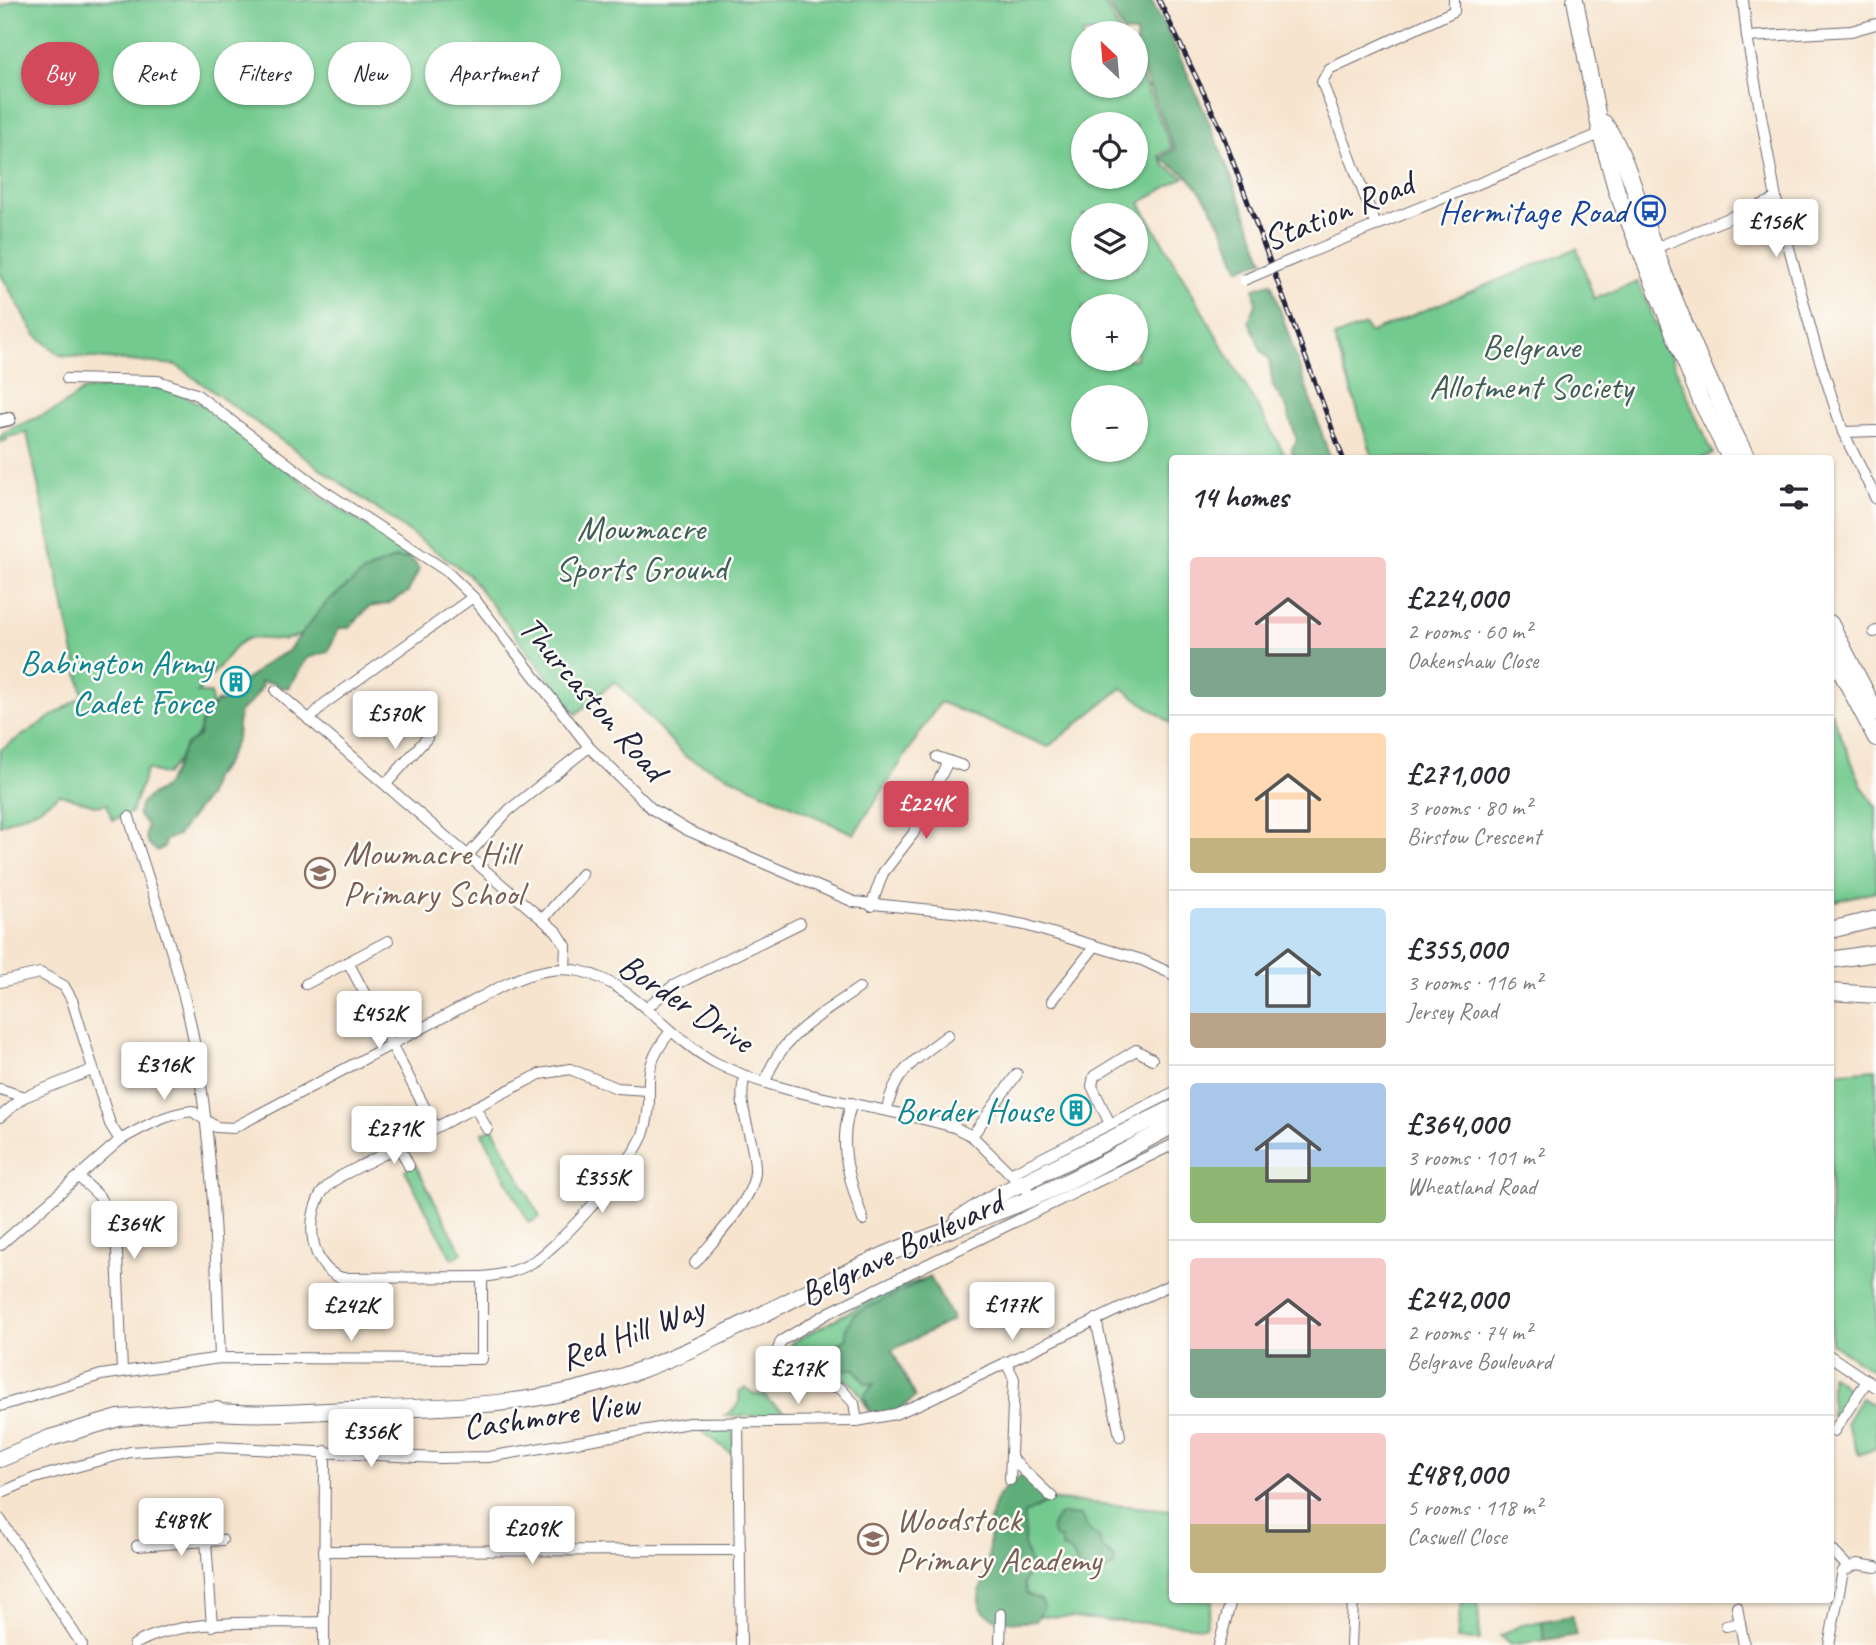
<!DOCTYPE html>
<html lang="en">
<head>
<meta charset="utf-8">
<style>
  body { margin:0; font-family:Caveat,sans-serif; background:#f7f7f7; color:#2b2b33; height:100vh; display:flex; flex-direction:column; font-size:26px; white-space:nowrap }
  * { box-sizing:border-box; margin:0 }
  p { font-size:23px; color:#7c7c81 }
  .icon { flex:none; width:38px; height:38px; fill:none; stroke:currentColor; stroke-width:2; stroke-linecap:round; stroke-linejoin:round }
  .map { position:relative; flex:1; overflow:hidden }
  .side { position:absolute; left:1169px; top:455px; width:665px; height:1148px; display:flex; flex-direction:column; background:#fff; border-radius:7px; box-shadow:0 2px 5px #0004 }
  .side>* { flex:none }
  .top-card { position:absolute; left:21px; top:42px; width:665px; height:63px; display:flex; gap:14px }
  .needle { width:46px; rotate:334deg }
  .buttons { position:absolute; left:1071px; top:21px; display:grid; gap:14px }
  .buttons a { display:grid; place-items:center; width:77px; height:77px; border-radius:50%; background:#fff; box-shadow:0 2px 5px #0004; font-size:35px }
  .price { position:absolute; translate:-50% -60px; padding:0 16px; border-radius:7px; background:#fff; color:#222; font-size:23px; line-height:46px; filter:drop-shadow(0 2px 4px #0008) }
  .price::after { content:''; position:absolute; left:50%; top:42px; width:21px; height:16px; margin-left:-10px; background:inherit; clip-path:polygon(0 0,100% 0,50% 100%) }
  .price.active { background:#d1495b; color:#fff }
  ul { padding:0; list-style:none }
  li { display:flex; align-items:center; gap:21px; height:175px; padding:0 21px }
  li+li { border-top:2px solid #e1e1e2 }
  li span { display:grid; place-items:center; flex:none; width:196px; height:140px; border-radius:7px; color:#555 }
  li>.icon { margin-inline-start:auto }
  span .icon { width:84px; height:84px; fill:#fffc; stroke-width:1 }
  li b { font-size:30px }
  h2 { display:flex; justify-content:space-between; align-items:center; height:84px; padding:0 21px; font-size:30px }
  .chip { padding:0 24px; border-radius:32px; background:#fff; box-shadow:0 2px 5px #0004; font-size:24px; line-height:63px }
  .chip.active { background:#d1495b; color:#fff }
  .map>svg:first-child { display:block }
  .green { fill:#73ca8f; stroke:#4a7665; stroke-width:2; fill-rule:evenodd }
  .forest { fill:#5eae7a; stroke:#40685a; stroke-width:2 }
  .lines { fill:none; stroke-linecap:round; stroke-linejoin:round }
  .minor-casing { stroke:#6c666e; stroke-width:12 }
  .tertiary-casing { stroke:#6c666e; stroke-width:15 }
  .trunk-casing { stroke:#6c666e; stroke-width:18 }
  .minor { stroke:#fff; stroke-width:10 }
  .tertiary { stroke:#fff; stroke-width:12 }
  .trunk { stroke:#fff; stroke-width:16 }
  .rail-casing { stroke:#22223b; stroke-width:5 }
  .rail { stroke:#fdfcf7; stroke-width:2.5; stroke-dasharray:8; stroke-linecap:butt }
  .minor-bridge-casing { stroke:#6c666e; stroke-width:12; stroke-linecap:butt }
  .minor-bridge { stroke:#fff; stroke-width:10 }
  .labels { text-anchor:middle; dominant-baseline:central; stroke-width:5; stroke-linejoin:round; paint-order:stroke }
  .street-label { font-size:35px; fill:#22223b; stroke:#fdfcf7 }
  .transit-label { font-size:35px; fill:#164399; stroke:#fdfcf7; text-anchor:end }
  .park-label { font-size:35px; fill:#3e5d58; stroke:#fdfcf7 }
  .culture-label { font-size:35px; fill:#0d838f; stroke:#fdfcf7; text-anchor:end }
  .education-label { font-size:35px; fill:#785e54; stroke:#fdfcf7; text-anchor:start }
</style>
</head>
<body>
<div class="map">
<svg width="1876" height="1645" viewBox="0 0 1876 1645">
  <rect width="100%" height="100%" fill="#fdfcf7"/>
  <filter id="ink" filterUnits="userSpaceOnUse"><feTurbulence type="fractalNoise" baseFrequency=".0143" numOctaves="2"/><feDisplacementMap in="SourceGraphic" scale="14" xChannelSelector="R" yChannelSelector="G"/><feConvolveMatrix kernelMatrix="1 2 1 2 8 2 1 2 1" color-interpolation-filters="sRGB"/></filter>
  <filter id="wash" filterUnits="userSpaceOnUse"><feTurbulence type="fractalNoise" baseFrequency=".00686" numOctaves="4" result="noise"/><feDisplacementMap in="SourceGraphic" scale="28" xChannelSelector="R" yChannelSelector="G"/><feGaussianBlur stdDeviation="1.57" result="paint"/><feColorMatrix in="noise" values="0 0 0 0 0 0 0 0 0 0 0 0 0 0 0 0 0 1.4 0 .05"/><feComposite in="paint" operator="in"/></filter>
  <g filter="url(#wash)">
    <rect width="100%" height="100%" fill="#f6e4ce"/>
    <g class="green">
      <path d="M 14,0 L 1103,0 L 1120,33 L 1083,33 L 1083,86 L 1136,86 L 1136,64 L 1172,148 L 1159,156 L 1165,166 L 1184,177 L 1140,203 L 1287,458 L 1172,458 L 1172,724 L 1122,688 L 1048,747 L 940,702 L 854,834 L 686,757 L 615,681 L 576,714 L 469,575 L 176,365 L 60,355 L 35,334 L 0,273 L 0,7 ZM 1083,124 L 1136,124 L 1136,177 L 1083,177 ZM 1083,215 L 1136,215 L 1136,268 L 1083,268 ZM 1083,306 L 1136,306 L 1136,359 L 1083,359 ZM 1083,397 L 1136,397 L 1136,450 L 1083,450 Z"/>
      <path d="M 1577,248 L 1594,299 L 1638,282 L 1713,454 L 1703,458 L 1373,458 L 1334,337 L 1365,325 L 1369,333 Z"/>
      <path d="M 133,385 C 208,385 263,455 320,495 C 349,516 381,534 411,554 L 349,599 L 323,628 L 283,640 L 248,638 L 237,645 L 197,693 L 211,693 L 212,716 L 166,775 L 147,769 L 131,813 L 112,820 L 107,804 L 97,806 L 60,794 L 38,809 L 0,825 L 0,750 L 83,696 L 27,433 L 7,437 L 7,440 L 1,442 L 0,438 L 4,432 L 59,408 L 84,390 Z"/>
      <path d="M 1830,710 L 1862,786 L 1876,807 L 1876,891 L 1831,902 Z"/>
      <path d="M 1876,1069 L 1876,1373 L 1831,1343 L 1830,1073 Z"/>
      <path d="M 493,1128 L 540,1217 L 529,1223 L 482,1133 Z"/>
      <path d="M 415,1164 L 462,1253 L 452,1259 L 405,1170 Z"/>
      <path d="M 930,1277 L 855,1314 L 847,1339 L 845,1369 L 855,1369 L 865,1383 L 874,1384 L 864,1396 L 871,1413 C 864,1405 861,1393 853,1385 C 835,1368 809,1385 789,1372 L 785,1357 L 793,1342 L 890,1290 Z"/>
      <path d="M 1831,1375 L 1851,1391 L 1838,1413 L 1831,1416 Z"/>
      <path d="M 745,1387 L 755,1395 L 764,1394 L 769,1401 L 792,1416 L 724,1416 C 735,1409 741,1406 739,1392 Z"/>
      <path d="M 1861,1398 L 1876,1406 L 1876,1448 L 1859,1455 L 1846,1423 Z"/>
      <path d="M 733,1426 L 733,1455 L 698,1428 Z"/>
      <path d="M 1010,1496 L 1172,1510 L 1172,1600 L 1213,1600 L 1205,1627 L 1003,1613 Z"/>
      <path d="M 1461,1600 L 1478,1600 L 1480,1640 L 1457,1639 Z"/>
      <path d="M 1542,1621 L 1544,1640 L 1510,1645 L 1500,1636 L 1519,1626 Z"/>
    </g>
    <g class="forest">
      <path d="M 1106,0 L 1151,0 C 1196,83 1229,172 1264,260 L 1239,269 C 1228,237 1213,202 1188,177 C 1181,169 1169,166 1161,158 L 1175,149 L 1136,55 L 1136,33 L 1124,33 Z"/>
      <path d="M 1271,283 L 1330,458 L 1292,458 L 1292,448 L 1297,441 L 1286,406 L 1273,387 L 1269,359 L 1262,352 L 1249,321 L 1256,304 L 1254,288 Z"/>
      <path d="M 395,558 L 411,558 L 419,569 L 408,592 L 387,604 L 369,607 L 349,628 L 339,628 L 328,652 L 307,658 L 289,687 L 281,688 L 274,683 L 260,682 L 262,687 L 251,702 L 239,712 L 237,739 L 225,764 L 213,778 L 208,795 L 178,835 L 165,840 L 164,847 L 157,851 C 146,844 144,838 147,825 L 138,815 L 140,805 C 147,795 159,793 166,784 C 176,772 178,757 186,745 L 199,736 L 201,723 L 216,702 L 231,700 L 240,685 L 269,661 L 287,652 L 326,603 L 364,572 Z"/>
      <path d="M 930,1277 L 953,1320 L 892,1350 L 915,1397 L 895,1414 L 871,1413 L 864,1396 L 874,1384 L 865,1383 L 855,1369 L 845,1369 L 832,1362 L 830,1347 L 847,1339 L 846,1328 L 854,1314 Z"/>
      <path d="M 1022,1475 L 1051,1500 L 1025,1514 L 1024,1544 L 1031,1566 L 1024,1583 L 1027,1594 L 1041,1600 L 1044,1607 L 1036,1621 C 1017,1623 978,1624 979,1597 C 980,1586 987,1576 988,1565 C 992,1527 981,1499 1022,1475 Z"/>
      <path d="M 1061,1514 L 1081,1516 L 1088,1529 L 1100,1539 L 1101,1547 L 1115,1558 L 1114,1566 L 1094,1577 L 1077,1566 C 1075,1555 1072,1551 1062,1548 L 1061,1539 L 1056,1539 C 1048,1529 1052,1522 1061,1514 Z"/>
      <path d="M 1572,1616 L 1577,1635 L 1544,1640 L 1542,1621 Z"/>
    </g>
  </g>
  <g filter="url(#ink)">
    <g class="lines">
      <g class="minor-casing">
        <g id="minor">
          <path d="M 1743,0 L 1747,37 L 1776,199 L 1815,345 L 1843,432 L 1876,499"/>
          <path d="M 1747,37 L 1851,31 L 1876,24"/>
          <path d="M 1376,226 L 1322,82 L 1329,69 L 1454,11 L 1454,0"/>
          <path d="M 1650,250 L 1776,199"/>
          <path d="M 1301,256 L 1605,132"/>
          <path d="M 67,379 L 158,381 L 196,394 L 321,489 L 445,570 L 473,597 L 589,747 L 652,809 L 687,830 L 854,902 L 962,913 L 1025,925 L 1142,960 L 1172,974"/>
          <path d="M 1843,432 L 1876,431"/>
          <path d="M 1874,632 L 1876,631"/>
          <path d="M 276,691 L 557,932 L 566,946 L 565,969"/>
          <path d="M 309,720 L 324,704 L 473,597"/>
          <path d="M 937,757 L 963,766"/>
          <path d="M 386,784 L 427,738"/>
          <path d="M 129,817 C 150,888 177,958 192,1031 C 213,1140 216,1248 220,1358"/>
          <path d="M 467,856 L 509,810 L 589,747"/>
          <path d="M 871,906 L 883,873 L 913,834 L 948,761"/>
          <path d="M 543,919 L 582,874"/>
          <path d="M 348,962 L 435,1127"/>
          <path d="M 0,982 L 40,973 L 64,986 L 72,1000 L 110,1124 L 120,1140"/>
          <path d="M 306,984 L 388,941"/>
          <path d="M 1052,1001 L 1095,946"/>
          <path d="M 646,1008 L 673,986 L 800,923"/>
          <path d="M 765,1082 C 781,1034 820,1016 859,988"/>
          <path d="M 0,1089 L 24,1097"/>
          <path d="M 852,1103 C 836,1144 850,1180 863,1220"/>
          <path d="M 475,1107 L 487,1129"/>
          <path d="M 887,1109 C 895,1069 917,1059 948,1035"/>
          <path d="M 0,1117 L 24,1097 L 92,1070"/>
          <path d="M 1110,1124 L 1092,1086 L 1094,1076 L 1136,1050 L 1152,1059"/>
          <path d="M 972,1136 L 1017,1074"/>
          <path d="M 399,1146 L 409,1166"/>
          <path d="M 1012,1173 L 1172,1093"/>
          <path d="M 79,1177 L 99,1196 L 116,1229 L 122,1371"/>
          <path d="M 0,1245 L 120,1140 C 143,1127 166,1114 192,1111 L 216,1127 L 233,1128 L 502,986 C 526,974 553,965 580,971 C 635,984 667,1037 716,1063 C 787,1099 877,1104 954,1127 L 972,1136 L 1033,1196"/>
          <path d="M 695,1263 C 713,1240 753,1201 755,1172 C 756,1139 735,1109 745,1076"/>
          <path d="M 482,1277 L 342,1278 C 310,1267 305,1222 321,1194 C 326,1186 334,1181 341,1176 L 540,1074 L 570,1069 L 617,1088 L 647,1090"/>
          <path d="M 1096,1319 L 1120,1436"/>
          <path d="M 1830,1356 L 1876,1387"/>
          <path d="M 1006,1362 L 1014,1379 L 1010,1480"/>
          <path d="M 0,1406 L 101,1375 L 220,1358 L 482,1359 L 482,1277 C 500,1275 517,1272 533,1262 C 560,1246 635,1161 644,1132 C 658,1086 634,1076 671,1031"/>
          <path d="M 738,1421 L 741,1645"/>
          <path d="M 857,1421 L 854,1403 L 840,1388 C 813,1381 786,1394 774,1360 L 781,1341 L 830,1312 L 1172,1145"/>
          <path d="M 1834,1431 L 1867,1381"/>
          <path d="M 1012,1459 L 1052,1497"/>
          <path d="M 0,1493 L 35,1478 L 130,1452 L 216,1447 L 438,1458 L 488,1457 L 689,1423 L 857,1421 L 895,1414 L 919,1404 L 1172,1284"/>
          <path d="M 0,1519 L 82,1645"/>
          <path d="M 206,1541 L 212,1626"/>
          <path d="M 137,1546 L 222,1540"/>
          <path d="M 1830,1548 L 1848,1567"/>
          <path d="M 324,1551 L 740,1550"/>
          <path d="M 1737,1607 L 1744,1645"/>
          <path d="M 1726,1626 L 1740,1623"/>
          <path d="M 134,1645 C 180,1616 270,1624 324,1622"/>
          <path d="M 324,1645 L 325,1451"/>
          <path d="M 1000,1645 L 1001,1614"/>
          <path d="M 1219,1645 L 1231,1600"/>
          <path d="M 1351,1645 L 1353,1600"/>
          <path d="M 1829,1645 L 1843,1571 L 1857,1564 L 1876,1567"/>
        </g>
      </g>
      <g class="tertiary-casing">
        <path id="tertiary" d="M 0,421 L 9,419"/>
      </g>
      <g class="trunk-casing">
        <g id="trunk">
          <path d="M 1575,0 L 1601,134 L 1617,192 L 1701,401 L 1730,458"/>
          <path d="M 1604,123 C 1629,158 1638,207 1654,247 C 1681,319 1712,390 1747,458"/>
          <path d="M 1830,623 L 1876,712"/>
          <path d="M 1830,651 L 1876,738"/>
          <path d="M 1830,930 L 1876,919"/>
          <path d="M 1830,960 L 1876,953"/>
          <path d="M 1830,992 L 1876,995"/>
          <path d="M 959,1219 L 992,1198 L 1172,1109"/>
          <path d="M 207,1411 C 255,1416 301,1412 349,1410 C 452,1407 536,1408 635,1372 C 716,1343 791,1297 869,1262 C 911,1242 954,1229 997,1212 C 1058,1190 1115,1156 1172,1126"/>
          <path d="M 0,1459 L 50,1438 L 119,1418 L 217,1410"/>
        </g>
      </g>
      <use href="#minor" class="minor"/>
      <use href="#tertiary" class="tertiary"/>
      <use href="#trunk" class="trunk"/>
      <g class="rail-casing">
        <path id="rail" d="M 1159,0 L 1220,127 L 1343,458"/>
      </g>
      <use href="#rail" class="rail"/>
      <g class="minor-bridge-casing">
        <path id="minor-bridge" d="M 1244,280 L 1301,256"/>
      </g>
      <use href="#minor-bridge" class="minor-bridge"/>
    </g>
  </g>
  <defs>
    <g id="bus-ring" transform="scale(1.575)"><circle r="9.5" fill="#fdfcf7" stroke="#1a4fb4" stroke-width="1.5"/><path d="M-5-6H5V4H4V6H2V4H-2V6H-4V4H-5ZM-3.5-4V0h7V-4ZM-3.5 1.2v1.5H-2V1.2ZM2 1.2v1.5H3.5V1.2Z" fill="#1a4fb4"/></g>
    <g id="building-ring" transform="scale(1.575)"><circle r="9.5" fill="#fdfcf7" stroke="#0f9aa8" stroke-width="1.5"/><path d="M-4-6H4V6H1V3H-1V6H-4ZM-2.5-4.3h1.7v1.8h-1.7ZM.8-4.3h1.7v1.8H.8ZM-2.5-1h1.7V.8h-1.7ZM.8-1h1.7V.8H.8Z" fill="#0f9aa8"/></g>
    <g id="school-ring" transform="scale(1.575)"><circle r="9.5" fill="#fdfcf7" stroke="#8d6e63" stroke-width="1.5"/><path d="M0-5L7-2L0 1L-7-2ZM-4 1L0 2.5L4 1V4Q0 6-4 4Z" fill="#8d6e63"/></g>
  </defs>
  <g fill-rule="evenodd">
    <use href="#bus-ring" x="1650" y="211"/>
    <use href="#building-ring" x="236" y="682"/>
    <use href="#school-ring" x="320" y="873"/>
    <use href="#building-ring" x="1076" y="1110"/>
    <use href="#school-ring" x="873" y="1539"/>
  </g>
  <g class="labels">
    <g class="street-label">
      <text transform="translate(1338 211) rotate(-22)">Station Road</text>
      <text transform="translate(593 698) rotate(49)">Thurcaston Road</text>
      <text transform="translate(686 1003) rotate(33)">Border Drive</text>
      <text transform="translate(901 1248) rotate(-26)">Belgrave Boulevard</text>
      <text transform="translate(632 1333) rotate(-21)">Red Hill Way</text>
      <text transform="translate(551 1415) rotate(-8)">Cashmore View</text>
    </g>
    <g class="transit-label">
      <text x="1627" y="211">Hermitage Road</text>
    </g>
    <g class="park-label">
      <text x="1531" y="346">Belgrave<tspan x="1531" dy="40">Allotment Society</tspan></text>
      <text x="641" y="528">Mowmacre<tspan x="641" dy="40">Sports Ground</tspan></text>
    </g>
    <g class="culture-label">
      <text x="213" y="662">Babington Army<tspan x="213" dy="40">Cadet Force</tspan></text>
      <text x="1053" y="1110">Border House</text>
    </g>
    <g class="education-label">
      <text x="343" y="853">Mowmacre Hill<tspan x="343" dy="40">Primary School</tspan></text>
      <text x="896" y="1519">Woodstock<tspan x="896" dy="40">Primary Academy</tspan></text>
    </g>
  </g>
</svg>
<div class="buttons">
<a><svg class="needle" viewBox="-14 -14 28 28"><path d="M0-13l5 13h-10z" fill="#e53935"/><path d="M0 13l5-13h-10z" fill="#7c7c81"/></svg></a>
<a><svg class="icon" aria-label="locate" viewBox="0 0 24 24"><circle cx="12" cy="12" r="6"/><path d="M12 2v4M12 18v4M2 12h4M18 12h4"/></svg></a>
<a><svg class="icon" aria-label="layers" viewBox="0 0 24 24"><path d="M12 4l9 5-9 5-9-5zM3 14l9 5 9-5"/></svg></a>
<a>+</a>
<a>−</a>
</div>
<b class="price" style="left:1776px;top:259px">£156K</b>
<b class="price" style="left:395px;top:751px">£570K</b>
<b class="price active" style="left:926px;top:841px">£224K</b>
<b class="price" style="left:379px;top:1051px">£452K</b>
<b class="price" style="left:164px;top:1102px">£316K</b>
<b class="price" style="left:394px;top:1166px">£271K</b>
<b class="price" style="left:602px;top:1215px">£355K</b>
<b class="price" style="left:134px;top:1261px">£364K</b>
<b class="price" style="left:1012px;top:1342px">£177K</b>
<b class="price" style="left:351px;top:1343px">£242K</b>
<b class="price" style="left:798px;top:1406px">£217K</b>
<b class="price" style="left:371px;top:1469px">£356K</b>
<b class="price" style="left:181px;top:1558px">£489K</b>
<b class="price" style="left:532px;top:1566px">£209K</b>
<div class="top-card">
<a class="chip active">Buy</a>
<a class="chip">Rent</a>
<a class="chip">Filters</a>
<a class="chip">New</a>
<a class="chip">Apartment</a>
</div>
<section class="side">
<h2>14 homes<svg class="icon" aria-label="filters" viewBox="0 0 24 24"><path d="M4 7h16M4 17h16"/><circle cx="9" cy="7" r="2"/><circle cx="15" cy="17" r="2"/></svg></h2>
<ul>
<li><span style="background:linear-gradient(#f6c9c9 65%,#7fa58c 0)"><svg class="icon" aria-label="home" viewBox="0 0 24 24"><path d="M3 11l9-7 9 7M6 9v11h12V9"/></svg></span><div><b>£224,000</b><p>2 rooms · 60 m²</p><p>Oakenshaw Close</p></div></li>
<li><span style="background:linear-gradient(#ffd9b3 75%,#c2b280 0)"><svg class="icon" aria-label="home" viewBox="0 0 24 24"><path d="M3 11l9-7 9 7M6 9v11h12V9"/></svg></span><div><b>£271,000</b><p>3 rooms · 80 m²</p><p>Birstow Crescent</p></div></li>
<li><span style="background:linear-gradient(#bfe0f5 75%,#b9a48a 0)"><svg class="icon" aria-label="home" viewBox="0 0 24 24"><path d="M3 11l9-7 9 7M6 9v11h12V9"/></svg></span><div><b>£355,000</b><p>3 rooms · 116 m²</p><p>Jersey Road</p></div></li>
<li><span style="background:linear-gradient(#a9c7e8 60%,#8fb573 0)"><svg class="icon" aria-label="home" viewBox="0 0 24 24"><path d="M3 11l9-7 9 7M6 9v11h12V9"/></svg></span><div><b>£364,000</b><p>3 rooms · 101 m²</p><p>Wheatland Road</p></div></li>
<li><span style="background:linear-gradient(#f6c9c9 65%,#7fa58c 0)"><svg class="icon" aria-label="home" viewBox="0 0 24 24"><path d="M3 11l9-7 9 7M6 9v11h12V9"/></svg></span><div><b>£242,000</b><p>2 rooms · 74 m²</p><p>Belgrave Boulevard</p></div></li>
<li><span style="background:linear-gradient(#f6c9c9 65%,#c2b280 0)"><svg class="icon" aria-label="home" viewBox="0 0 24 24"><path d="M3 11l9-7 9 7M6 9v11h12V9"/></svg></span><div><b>£489,000</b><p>5 rooms · 118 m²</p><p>Caswell Close</p></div></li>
</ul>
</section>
</div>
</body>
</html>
